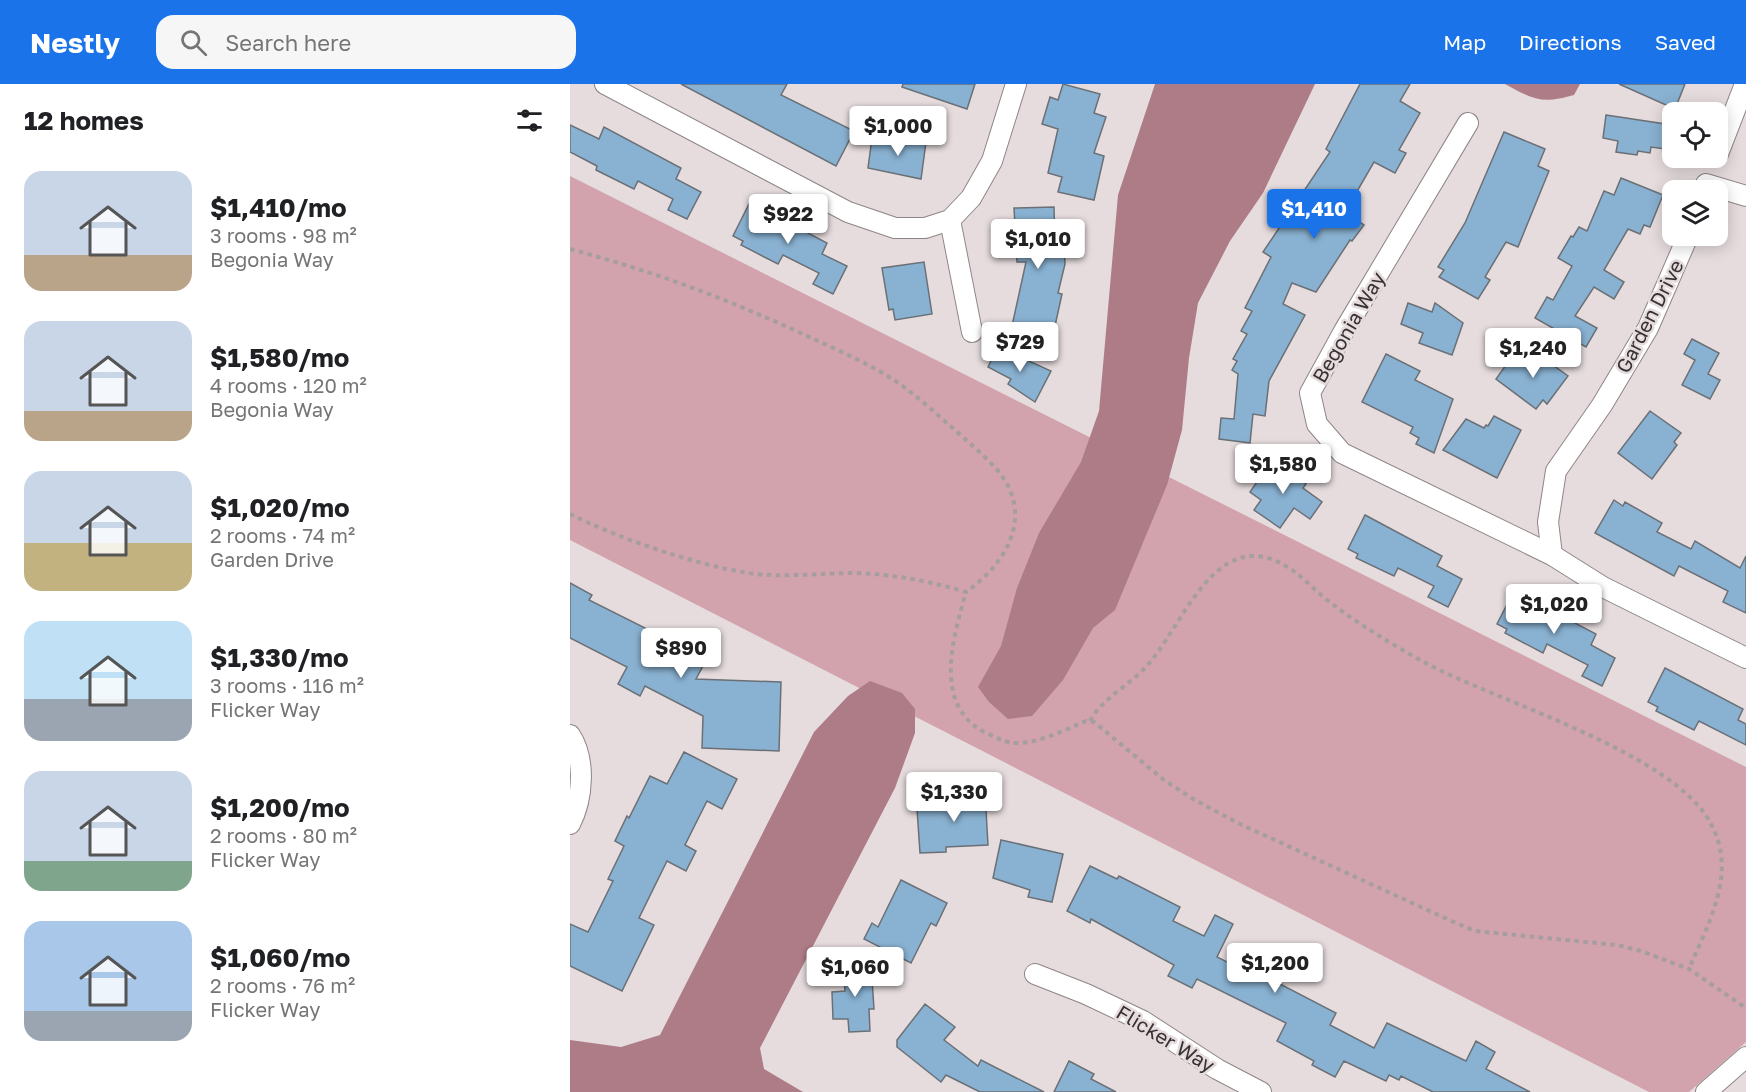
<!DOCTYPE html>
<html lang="en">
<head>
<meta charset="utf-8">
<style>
  body { margin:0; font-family:"Golos Text",sans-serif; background:#f6f6f6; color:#202124; height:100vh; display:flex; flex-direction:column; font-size:22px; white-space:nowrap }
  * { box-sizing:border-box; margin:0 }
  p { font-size:20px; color:#757577 }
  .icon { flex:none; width:33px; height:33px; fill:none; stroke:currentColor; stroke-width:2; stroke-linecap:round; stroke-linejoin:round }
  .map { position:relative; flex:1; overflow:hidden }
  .side { display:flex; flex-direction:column; background:#fff; width:570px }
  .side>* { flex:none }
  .controls { position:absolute; left:1092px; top:18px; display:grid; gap:12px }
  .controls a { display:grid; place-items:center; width:66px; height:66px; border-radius:12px; background:#fff; box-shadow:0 3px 15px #0003; font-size:30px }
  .price { position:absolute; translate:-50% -51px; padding:0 14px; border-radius:6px; background:#fff; color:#222; font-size:20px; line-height:39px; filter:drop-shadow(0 2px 3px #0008) }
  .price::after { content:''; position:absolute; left:50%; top:36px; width:18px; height:14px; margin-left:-9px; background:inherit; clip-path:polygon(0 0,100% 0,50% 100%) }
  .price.on { background:#1a73e8; color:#fff }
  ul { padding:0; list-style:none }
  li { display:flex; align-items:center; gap:18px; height:150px; padding:0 24px }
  li span { display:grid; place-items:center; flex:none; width:168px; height:120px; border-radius:18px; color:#555 }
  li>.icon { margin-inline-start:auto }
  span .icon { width:72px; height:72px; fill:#fffc; stroke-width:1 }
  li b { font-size:26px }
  h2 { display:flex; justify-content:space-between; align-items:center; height:72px; padding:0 24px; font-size:26px }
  header { display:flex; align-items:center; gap:36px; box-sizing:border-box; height:84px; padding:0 30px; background:#1a73e8; color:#fff }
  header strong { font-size:28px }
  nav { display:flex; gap:33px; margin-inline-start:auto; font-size:21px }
  .search { width:420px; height:54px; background:#f6f6f6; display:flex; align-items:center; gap:15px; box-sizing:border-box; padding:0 21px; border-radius:18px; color:#757577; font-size:22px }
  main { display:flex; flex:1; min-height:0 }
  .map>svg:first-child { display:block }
  .green { fill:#d2a3ac }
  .water { fill:#ae7c87 }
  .building { fill:#89b1d1; stroke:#6a7076; stroke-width:1.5 }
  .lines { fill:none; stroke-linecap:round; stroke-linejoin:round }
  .street-casing { stroke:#8e8586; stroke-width:22 }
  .path { stroke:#a59d9f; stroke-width:4; stroke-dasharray:4.5 4.5; stroke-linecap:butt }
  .street { stroke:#fff; stroke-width:20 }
  .labels { text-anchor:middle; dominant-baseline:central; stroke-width:5; stroke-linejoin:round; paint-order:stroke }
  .street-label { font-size:20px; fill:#373334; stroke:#e6dcde }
</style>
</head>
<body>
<header>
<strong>Nestly</strong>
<div class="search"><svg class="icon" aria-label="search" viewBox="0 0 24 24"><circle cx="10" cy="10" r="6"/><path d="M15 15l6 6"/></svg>Search here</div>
<nav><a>Map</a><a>Directions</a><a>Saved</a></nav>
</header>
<main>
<section class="side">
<h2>12 homes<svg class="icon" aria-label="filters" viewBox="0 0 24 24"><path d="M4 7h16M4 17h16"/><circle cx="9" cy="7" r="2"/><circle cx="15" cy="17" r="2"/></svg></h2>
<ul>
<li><span style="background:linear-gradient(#c9d6e8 70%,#b9a48a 0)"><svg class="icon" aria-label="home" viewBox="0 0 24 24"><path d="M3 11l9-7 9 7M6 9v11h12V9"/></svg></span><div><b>$1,410/mo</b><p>3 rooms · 98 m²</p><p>Begonia Way</p></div></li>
<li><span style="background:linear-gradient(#c9d6e8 75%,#b9a48a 0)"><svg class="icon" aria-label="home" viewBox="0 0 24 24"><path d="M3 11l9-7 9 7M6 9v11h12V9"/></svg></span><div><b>$1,580/mo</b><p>4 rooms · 120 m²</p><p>Begonia Way</p></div></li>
<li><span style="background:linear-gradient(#c9d6e8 60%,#c2b280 0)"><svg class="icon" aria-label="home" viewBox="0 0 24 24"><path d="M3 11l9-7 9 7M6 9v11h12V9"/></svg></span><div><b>$1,020/mo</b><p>2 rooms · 74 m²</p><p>Garden Drive</p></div></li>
<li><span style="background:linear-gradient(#bfe0f5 65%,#9aa5b1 0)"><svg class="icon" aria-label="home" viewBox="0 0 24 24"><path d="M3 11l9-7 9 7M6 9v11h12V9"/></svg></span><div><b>$1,330/mo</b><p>3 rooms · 116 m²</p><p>Flicker Way</p></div></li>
<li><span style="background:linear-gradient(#c9d6e8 75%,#7fa58c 0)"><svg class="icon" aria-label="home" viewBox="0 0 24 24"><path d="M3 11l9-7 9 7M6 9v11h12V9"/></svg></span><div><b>$1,200/mo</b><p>2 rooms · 80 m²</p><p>Flicker Way</p></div></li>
<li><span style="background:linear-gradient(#a9c7e8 75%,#9aa5b1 0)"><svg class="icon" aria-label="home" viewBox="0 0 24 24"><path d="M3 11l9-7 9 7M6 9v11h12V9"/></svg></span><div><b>$1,060/mo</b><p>2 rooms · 76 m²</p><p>Flicker Way</p></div></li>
</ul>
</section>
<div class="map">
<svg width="1176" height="1008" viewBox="0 0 1176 1008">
  <rect width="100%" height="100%" fill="#e6dcde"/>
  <path class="green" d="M 0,92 L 1176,683 L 1176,958 L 1119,1008 L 1079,1008 L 0,456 Z"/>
  <g class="water">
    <path d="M 585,0 L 745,0 L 693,109 L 660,157 L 628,219 L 619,274 L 612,346 L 597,401 L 545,526 L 523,544 L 493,596 L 462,632 L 438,635 L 419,618 L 408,603 L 431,562 L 447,504 L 469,449 L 511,378 L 529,327 L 548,111 Z"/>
    <path d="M 935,0 L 1010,0 L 1004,11 C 972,20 964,16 935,0 Z"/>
    <path d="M 300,597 L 332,609 L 345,625 L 345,649 L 325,704 L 190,964 L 194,985 L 233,1008 L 0,1008 L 0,956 L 51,963 L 90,951 L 244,648 L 278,612 Z"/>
  </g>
  <g class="building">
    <path d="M 111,0 L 217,0 L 211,11 L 284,47 L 266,82 Z"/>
    <path d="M 333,0 L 405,0 L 397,25 L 332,3 Z"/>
    <path d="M 493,0 L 530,10 L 524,29 L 536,33 L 524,69 L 534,72 L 524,116 L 488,108 L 492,93 L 478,89 L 488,45 L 472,40 L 480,13 L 488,16 Z"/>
    <path d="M 790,0 L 840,0 L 830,17 L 850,29 L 829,66 L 836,69 L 825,89 L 804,78 L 775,128 L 794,141 L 782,157 L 780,156 L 746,208 L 722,199 L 713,220 L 735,231 L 699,297 L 695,332 L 683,330 L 680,359 L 649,355 L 651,334 L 664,335 L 668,290 L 662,286 L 667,277 L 663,275 L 677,250 L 671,247 L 682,227 L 675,224 L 701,173 L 693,168 L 760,68 L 756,65 Z"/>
    <path d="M 1049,0 L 1115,0 L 1105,25 Z"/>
    <path d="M 1036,31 L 1102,41 L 1102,66 L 1081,63 L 1080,69 L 1068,67 L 1067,71 L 1046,68 L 1048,57 L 1033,54 Z"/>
    <path d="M 0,41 L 29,55 L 34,43 L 111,84 L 106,95 L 131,108 L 117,135 L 98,126 L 103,115 L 68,97 L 64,105 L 26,86 L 27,82 L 0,68 Z"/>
    <path d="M 934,48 L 975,65 L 968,82 L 979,87 L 948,163 L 936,158 L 915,193 L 920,196 L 908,215 L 869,193 L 874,186 L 868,183 L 895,139 Z"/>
    <path d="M 302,54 L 356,58 L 351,95 L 298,84 Z"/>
    <path d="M 1051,94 L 1093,111 L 1080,143 L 1074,141 L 1070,150 L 1058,145 L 1034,186 L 1054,198 L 1044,215 L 1024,203 L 1005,232 L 1027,244 L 1016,263 L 965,234 L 977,213 L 983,216 L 1002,182 L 988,174 L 1001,152 L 1003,153 L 1009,143 L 1017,147 L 1034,107 L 1044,111 Z"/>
    <path d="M 180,118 L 257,159 L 252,170 L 277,182 L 263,210 L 243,200 L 249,189 L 213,171 L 208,180 L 171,161 L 173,157 L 163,152 Z"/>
    <path d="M 484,123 L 485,162 L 494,161 L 495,180 L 488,209 L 492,210 L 483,251 L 442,242 L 456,178 L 447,178 L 444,124 Z"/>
    <path d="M 354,178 L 362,230 L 325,236 L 323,225 L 319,226 L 312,184 Z"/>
    <path d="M 838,219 L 862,228 L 865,219 L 893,239 L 882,271 L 849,259 L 853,249 L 831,240 Z"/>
    <path d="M 1122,255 L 1149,269 L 1138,290 L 1150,296 L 1140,315 L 1112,301 L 1125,276 L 1114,270 Z"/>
    <path d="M 428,263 L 481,287 L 465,318 L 438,300 L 441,295 L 418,283 Z"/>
    <path d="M 962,266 L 998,292 L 977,320 L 973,316 L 966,325 L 926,295 L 941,274 L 951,281 Z"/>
    <path d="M 816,270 L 850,287 L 845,296 L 883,315 L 864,369 L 846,360 L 849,354 L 840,349 L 843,343 L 792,318 Z"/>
    <path d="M 1080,327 L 1111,349 L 1104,358 L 1107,361 L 1082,395 L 1048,369 Z"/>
    <path d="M 924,332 L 951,346 L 927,394 L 873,366 L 896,335 L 914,344 L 916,341 L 918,342 Z"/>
    <path d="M 700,379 L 707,379 L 736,400 L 733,404 L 752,418 L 740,435 L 724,424 L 710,444 L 684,426 L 691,416 L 680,408 Z"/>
    <path d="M 1044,416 L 1053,422 L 1055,418 L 1092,439 L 1087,448 L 1121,465 L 1125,457 L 1170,484 L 1176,472 L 1176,529 L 1153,518 L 1158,507 L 1109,482 L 1104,492 L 1025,449 Z"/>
    <path d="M 795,431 L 872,472 L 867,482 L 892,495 L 878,523 L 858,513 L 864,502 L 828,484 L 824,492 L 786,474 L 788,470 L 778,465 Z"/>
    <path d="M 0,499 L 22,511 L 19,516 L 93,553 L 90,558 L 134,580 L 126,595 L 211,598 L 209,667 L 132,664 L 133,632 L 75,602 L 70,612 L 48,600 L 57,583 L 0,554 Z"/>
    <path d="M 944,507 L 1026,550 L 1021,561 L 1045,574 L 1032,602 L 1012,592 L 1018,581 L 977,560 L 973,569 L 935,549 L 937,545 L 927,540 Z"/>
    <path d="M 1095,584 L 1173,625 L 1168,636 L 1176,640 L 1176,661 L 1129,637 L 1124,646 L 1086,627 L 1088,623 L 1078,618 Z"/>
    <path d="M 114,668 L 167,695 L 152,725 L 137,717 L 115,761 L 126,767 L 116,787 L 97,777 L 69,834 L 84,841 L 52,907 L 0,882 L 0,840 L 18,848 L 43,797 L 38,795 L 54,762 L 45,757 L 57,732 L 59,734 L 80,692 L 97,700 Z"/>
    <path d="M 415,708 L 418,761 L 376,763 L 376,768 L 350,769 L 347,725 L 375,723 L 375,710 Z"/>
    <path d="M 431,756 L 493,770 L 482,818 L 458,813 L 460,806 L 423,794 Z"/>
    <path d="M 520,782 L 547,795 L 549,792 L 610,823 L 603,837 L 634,852 L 645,831 L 663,840 L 647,873 L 681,890 L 687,880 L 710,891 L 706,898 L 766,929 L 760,941 L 804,964 L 817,939 L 896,977 L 906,957 L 925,968 L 916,985 L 960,1008 L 863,1008 L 831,992 L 829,996 L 819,991 L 816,997 L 774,977 L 765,993 L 742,981 L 744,977 L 707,957 L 716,939 L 627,895 L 622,904 L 598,892 L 604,881 L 521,835 L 520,839 L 497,827 Z"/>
    <path d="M 331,796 L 377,819 L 366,842 L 361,839 L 341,879 L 294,855 L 302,839 L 308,843 Z"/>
    <path d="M 301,880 L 304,925 L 299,925 L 300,947 L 279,948 L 278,935 L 263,935 L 262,908 L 275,907 L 273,882 Z"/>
    <path d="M 355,920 L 385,943 L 374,956 L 408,982 L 411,976 L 474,1008 L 410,1008 L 376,991 L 371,998 L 327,963 L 327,956 Z"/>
    <path d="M 499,977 L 524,990 L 521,995 L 546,1008 L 484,1008 Z"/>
  </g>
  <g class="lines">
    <g class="street-casing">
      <g id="street">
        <path d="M 35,0 L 278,128 L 325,144 L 355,144 L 380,136 L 401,114 L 422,77 L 446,0"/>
        <path d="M 898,39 L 774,247 L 740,309 L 747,340 L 772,369 L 982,471 L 1033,503 L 1176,574"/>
        <path d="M 1148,70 L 1175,0"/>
        <path d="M 1136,100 L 1176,112"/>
        <path d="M 380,136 L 402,248"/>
        <path d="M 982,471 L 978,438 L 986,387 L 1032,321 L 1078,244 L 1118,152"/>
        <path d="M 0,651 C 16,675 13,715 0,740"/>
        <path d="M 465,890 L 516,910 L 573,937 L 647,985 L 691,1008"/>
        <path d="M 1136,1008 L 1176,973"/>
      </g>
    </g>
    <g class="path">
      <path d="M 0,165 C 82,187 158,215 235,251 C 265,265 296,278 324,296 C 349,313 371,334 394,354 C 409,368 427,382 437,400 C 460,443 430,484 396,508"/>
      <path d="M 0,430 C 50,455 123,480 178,489 C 212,494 250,489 284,489 C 323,490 358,497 396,508 C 383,554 362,622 416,649 C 428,654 437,660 451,659 C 473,657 495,646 516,637 L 524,638 L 594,696 L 623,715 L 670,740 L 888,840 L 905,847 L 1047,861 L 1071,867 L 1119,885 L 1176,924"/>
      <path d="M 520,637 C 533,614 555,604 573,586 C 604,555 629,483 674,473 C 686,470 703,474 714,481 C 732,491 745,507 761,519 C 790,541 820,559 852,577 C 924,617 1104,668 1141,740 C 1168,790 1138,839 1119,885"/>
    </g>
    <use href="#street" class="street"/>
  </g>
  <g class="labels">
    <g class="street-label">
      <text transform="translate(1079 232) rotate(-63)">Garden Drive</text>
      <text transform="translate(778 243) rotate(-60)">Begonia Way</text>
      <text transform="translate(596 954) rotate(31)">Flicker Way</text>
    </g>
  </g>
</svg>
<div class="controls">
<a><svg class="icon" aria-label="locate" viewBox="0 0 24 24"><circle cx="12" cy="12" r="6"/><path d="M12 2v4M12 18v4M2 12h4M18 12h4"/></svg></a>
<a><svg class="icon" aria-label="layers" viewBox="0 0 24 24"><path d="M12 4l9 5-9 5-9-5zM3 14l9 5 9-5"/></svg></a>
</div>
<b class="price" style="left:328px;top:73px">$1,000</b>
<b class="price on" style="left:744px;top:156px">$1,410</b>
<b class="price" style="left:218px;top:161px">$922</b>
<b class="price" style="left:468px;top:186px">$1,010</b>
<b class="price" style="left:450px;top:289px">$729</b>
<b class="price" style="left:963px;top:295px">$1,240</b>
<b class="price" style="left:713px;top:411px">$1,580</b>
<b class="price" style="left:984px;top:551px">$1,020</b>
<b class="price" style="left:111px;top:595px">$890</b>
<b class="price" style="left:384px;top:739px">$1,330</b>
<b class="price" style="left:705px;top:910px">$1,200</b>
<b class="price" style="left:285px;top:914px">$1,060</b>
</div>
</main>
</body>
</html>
